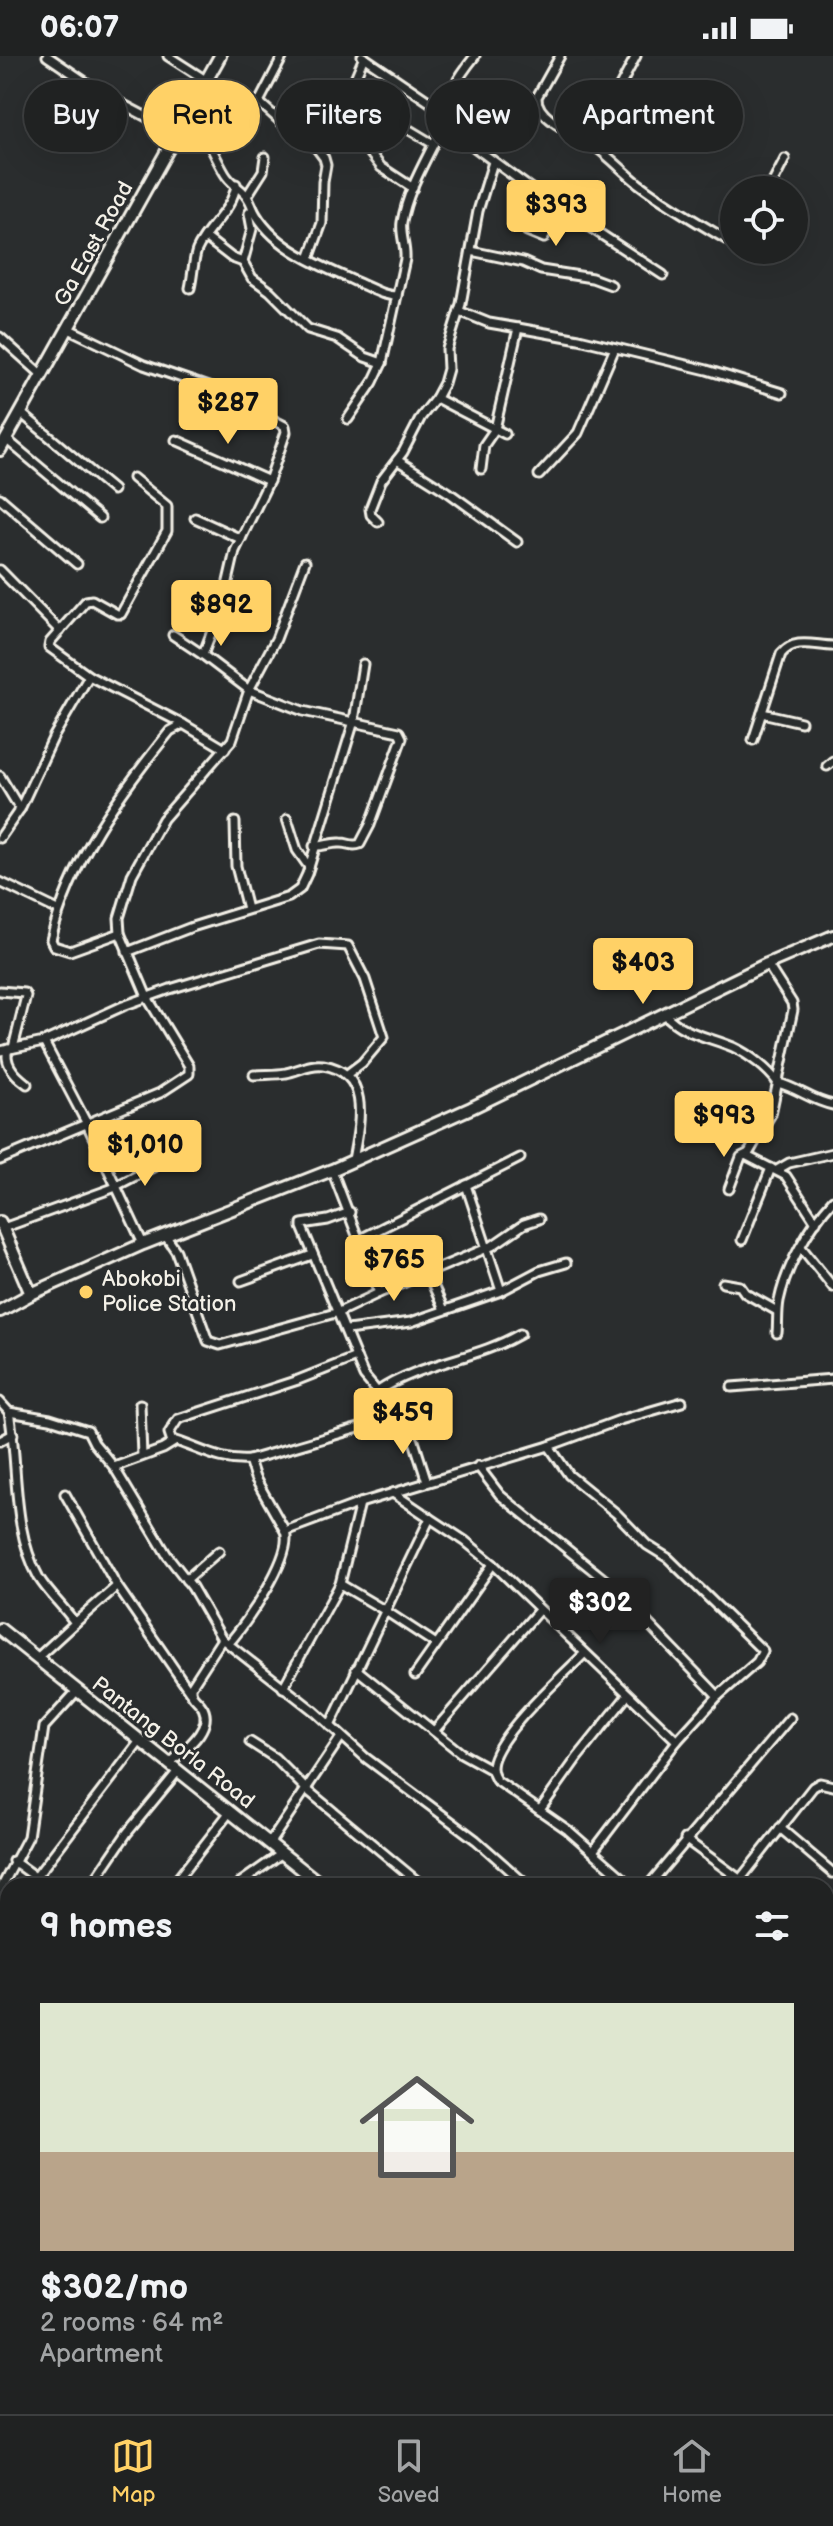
<!DOCTYPE html>
<html lang="en">
<head>
<meta charset="utf-8">
<style>
  body { margin:0; font-family:"Balsamiq Sans",sans-serif; background:#282a2a; color:#f1f3f6; height:100vh; display:flex; flex-direction:column; font-size:30px; white-space:nowrap }
  * { box-sizing:border-box; margin:0 }
  p { font-size:26px; color:#a2a4a5 }
  .icon { flex:none; width:44px; height:44px; fill:none; stroke:currentColor; stroke-width:2; stroke-linecap:round; stroke-linejoin:round }
  .map { position:relative; flex:1; overflow:hidden }
  .side { position:absolute; left:0px; top:1822px; width:834px; height:536px; display:flex; flex-direction:column; background:#202222; border-radius:24px 24px 0 0; box-shadow:0 8px 32px #0002,0 0 0 2px #3d3f40 }
  .side>* { flex:none }
  .guide { position:absolute; left:24px; top:24px; width:786px; height:72px; display:flex; gap:16px }
  .controls { position:absolute; left:720px; top:120px; display:grid; gap:16px }
  .controls a { display:grid; place-items:center; width:88px; height:88px; border-radius:50%; background:#202222; box-shadow:0 8px 32px #0002,0 0 0 2px #3d3f40; font-size:40px }
  .price { position:absolute; translate:-50% -68px; padding:0 18px; border-radius:8px; background:#ffd166; color:#111; font-size:26px; line-height:52px; filter:drop-shadow(0 2px 4px #0008) }
  .price::after { content:''; position:absolute; left:50%; top:48px; width:24px; height:18px; margin-left:-12px; background:inherit; clip-path:polygon(0 0,100% 0,50% 100%) }
  .price.current { background:#222; color:#fff }
  ul { padding:0; list-style:none }
  li { display:grid; align-content:center; gap:16px; height:424px; padding:0 40px }
  li+li { border-top:2px solid #3d3f40 }
  li span { display:grid; place-items:center; height:248px; border-radius:0px; color:#555 }
  li>.icon { margin-inline-start:auto }
  span .icon { width:144px; height:144px; fill:#fffc; stroke-width:1 }
  li b { font-size:34px }
  h2 { display:flex; justify-content:space-between; align-items:center; height:96px; padding:0 40px; font-size:34px }
  .chip { padding:0 28px; border-radius:36px; background:#202222; box-shadow:0 8px 32px #0002,0 0 0 2px #3d3f40; font-size:28px; line-height:72px }
  .chip.current { background:#ffd166; color:#111 }
  .status { display:flex; justify-content:space-between; align-items:center; height:56px; padding:0 40px; background:#202222; direction:ltr }
  .status svg { height:22px; fill:currentColor }
  .tabs { display:flex; justify-content:space-around; align-items:center; height:112px; border-top:2px solid #3d3f40; background:#202222; font-size:22px; color:#a2a4a5 }
  .tabs a { display:grid; justify-items:center; gap:4px }
  .tabs .current { color:#ffd166 }
  .map>svg:first-child { display:block }
  .lines { fill:none; stroke-linecap:round; stroke-linejoin:round }
  .street-casing { stroke:#f4f1e8; stroke-width:13 }
  .secondary-casing { stroke:#f4f1e8; stroke-width:16 }
  .street { stroke:#2a2d2e; stroke-width:7 }
  .secondary { stroke:#2a2d2e; stroke-width:10 }
  .poi-dot { fill:#ffd166; stroke:#2a2d2e; stroke-width:3 }
  .labels { text-anchor:middle; dominant-baseline:central; stroke-width:6; stroke-linejoin:round; paint-order:stroke }
  .street-label { font-size:22px; fill:#f4f1e8; stroke:#2a2d2e }
  .poi-label { font-size:22px; fill:#f4f1e8; stroke:#2a2d2e; text-anchor:start }
</style>
</head>
<body>
<div class="status"><b>06:07</b><svg viewBox="0 0 49 12"><path d="M0 12V9h3v3zM5 12V6h3v6zM10 12V3h3v9zM15 12V0h3v12zM26 1h20v11H26zM47 4h2v5h-2z"/></svg></div>
<div class="map">
<svg width="833" height="2358" viewBox="0 0 833 2358">
  <rect width="100%" height="100%" fill="#2a2d2e"/>
  <filter id="ink" filterUnits="userSpaceOnUse"><feTurbulence type="fractalNoise" baseFrequency=".0125" numOctaves="2"/><feDisplacementMap in="SourceGraphic" scale="16" xChannelSelector="R" yChannelSelector="G"/><feConvolveMatrix kernelMatrix="1 2 1 2 8 2 1 2 1" color-interpolation-filters="sRGB"/></filter>
  <g filter="url(#ink)">
    <g class="lines">
      <g class="street-casing">
        <g id="street">
          <path d="M 47,0 L 103,38 L 177,77"/>
          <path d="M 168,0 L 207,25"/>
          <path d="M 283,0 L 259,46 L 291,75 L 308,87 L 316,84 L 349,36 L 364,1"/>
          <path d="M 362,0 L 443,55"/>
          <path d="M 560,0 L 537,41 C 535,63 580,80 596,91 C 611,102 624,116 639,128 C 668,150 702,169 734,188"/>
          <path d="M 191,56 C 205,75 213,98 225,118 C 234,133 245,130 253,153 L 249,157 L 252,173 L 243,206 L 252,222 L 270,235 L 308,273 L 337,282 L 365,301 L 382,307"/>
          <path d="M 329,64 L 360,84 L 381,111 L 413,132"/>
          <path d="M 443,68 L 530,132 L 663,219"/>
          <path d="M 403,70 L 433,88"/>
          <path d="M 595,90 L 607,73 L 607,55 L 636,0"/>
          <path d="M 769,134 L 785,103"/>
          <path d="M 247,140 L 263,115 L 265,101"/>
          <path d="M 253,153 C 273,193 322,210 361,228 C 373,233 383,240 397,240"/>
          <path d="M 527,175 L 544,182 L 556,149"/>
          <path d="M 205,181 L 232,202 L 243,206"/>
          <path d="M 471,195 L 523,206 L 541,214 L 592,222 L 611,229"/>
          <path d="M 309,203 L 322,167 L 323,126 L 326,109 L 324,102 L 312,86"/>
          <path d="M 190,232 C 193,219 193,205 197,194 C 207,171 234,153 236,128"/>
          <path d="M 459,255 L 489,267 L 518,272 L 495,373 L 484,389 L 481,413"/>
          <path d="M 518,272 L 579,283 L 707,314 L 782,337"/>
          <path d="M 69,273 L 144,309 L 211,332 L 285,370 L 286,376 L 269,425 L 235,495 L 224,543 L 203,599"/>
          <path d="M 0,281 L 42,319"/>
          <path d="M 436,342 L 505,378"/>
          <path d="M 21,357 L 113,434"/>
          <path d="M 348,363 L 373,326 L 382,307 L 405,203 C 406,190 400,178 402,166 C 408,131 429,100 443,68 C 444,42 459,20 475,0"/>
          <path d="M 6,383 L 100,462"/>
          <path d="M 176,384 L 269,425"/>
          <path d="M 397,404 L 448,436 L 517,486"/>
          <path d="M 539,419 L 578,377 L 615,292"/>
          <path d="M 133,422 L 167,450 L 167,475 L 161,486 L 121,558 L 117,558 L 92,544 L 86,545 L 50,586 L 49,591 L 89,620 L 183,668 L 225,693"/>
          <path d="M 0,442 L 77,508"/>
          <path d="M 195,462 L 241,483"/>
          <path d="M 378,466 L 371,459 L 370,453 L 381,425 L 403,396 L 421,361 L 436,342 L 444,327 L 448,313 L 447,293 L 461,248 L 478,155 L 493,106"/>
          <path d="M 0,514 L 60,575"/>
          <path d="M 173,579 L 203,599 L 249,634 L 303,655 L 399,676 L 402,682 L 370,769 L 360,788 C 352,791 349,787 341,787 C 331,786 324,791 314,790"/>
          <path d="M 762,657 L 801,666"/>
          <path d="M 753,684 L 781,598 C 795,581 815,590 833,590"/>
          <path d="M 827,710 L 833,705"/>
          <path d="M 0,720 L 20,753"/>
          <path d="M 287,763 L 297,794 L 309,811"/>
          <path d="M 235,766 L 236,810 L 247,853"/>
          <path d="M 0,782 L 20,753 L 54,680 L 89,620"/>
          <path d="M 0,826 L 58,854"/>
          <path d="M 120,877 L 70,895 L 54,890 L 51,884 C 70,805 119,738 170,675 L 183,668"/>
          <path d="M 127,896 L 192,871 L 289,841 L 300,833 L 307,818 L 354,665 L 363,608"/>
          <path d="M 767,908 L 792,947 L 793,954 L 771,1058 L 747,1100 L 786,1120 L 816,1166"/>
          <path d="M 0,935 L 24,937 L 26,940 L 13,992"/>
          <path d="M 665,958 C 682,978 710,981 733,991 C 750,999 768,1013 778,1027 C 798,1032 812,1045 833,1049"/>
          <path d="M 44,986 L 87,1068 L 143,1188"/>
          <path d="M 8,993 C 3,1008 16,1020 27,1028"/>
          <path d="M 0,995 L 44,986 L 123,950 L 170,933 L 319,888 L 348,890 L 365,923 L 384,981 L 362,1007 L 346,1019"/>
          <path d="M 254,1019 C 264,1018 276,1019 286,1017 C 298,1015 310,1007 323,1009 C 373,1017 359,1070 353,1104"/>
          <path d="M 714,1053 L 759,1077"/>
          <path d="M 0,1104 L 160,1037 L 189,1018 L 189,1010 L 147,941 L 120,877 L 119,862 L 132,819 L 163,763 L 232,684 L 249,634 L 276,583 L 305,506"/>
          <path d="M 332,1114 L 379,1237 L 492,1190 L 524,1168 L 539,1163"/>
          <path d="M 777,1114 L 789,1107 L 833,1097"/>
          <path d="M 466,1129 L 501,1235"/>
          <path d="M 116,1130 L 161,1107"/>
          <path d="M 729,1133 L 741,1101 L 747,1098"/>
          <path d="M 350,1156 L 328,1164 L 302,1168 L 302,1171 L 356,1301"/>
          <path d="M 3,1172 L 116,1131"/>
          <path d="M 165,1179 L 176,1195 L 208,1285 L 220,1289 L 339,1256 L 379,1237"/>
          <path d="M 360,1183 L 520,1102"/>
          <path d="M 742,1184 L 771,1112"/>
          <path d="M 801,1191 L 833,1231"/>
          <path d="M 428,1218 L 444,1254"/>
          <path d="M 241,1225 L 312,1199"/>
          <path d="M 723,1227 L 740,1230 L 745,1237 L 777,1255"/>
          <path d="M 347,1274 L 411,1266 L 501,1235 L 539,1215 L 566,1207"/>
          <path d="M 777,1277 C 778,1267 777,1256 779,1245 C 786,1211 809,1170 833,1144"/>
          <path d="M 732,1331 L 833,1323"/>
          <path d="M 377,1336 C 421,1306 475,1304 520,1278"/>
          <path d="M 0,1346 L 9,1356 L 50,1363 L 88,1375 L 94,1387 L 114,1411 L 167,1499 L 192,1531 L 222,1583 L 314,1655 L 366,1702 L 476,1784 L 528,1830"/>
          <path d="M 140,1348 L 142,1400"/>
          <path d="M 9,1356 C 19,1411 11,1471 39,1522 C 49,1538 64,1551 75,1567 L 37,1602"/>
          <path d="M 0,1385 L 13,1378"/>
          <path d="M 172,1386 L 169,1377 L 178,1363 L 298,1324 L 356,1301 L 364,1320 L 406,1370 L 414,1385 L 427,1426"/>
          <path d="M 549,1390 L 620,1364 L 682,1346"/>
          <path d="M 249,1404 L 255,1422 L 285,1475"/>
          <path d="M 478,1410 L 500,1439 L 610,1528 L 718,1640"/>
          <path d="M 114,1411 L 163,1393 L 176,1385 C 201,1393 221,1406 249,1404 L 397,1361"/>
          <path d="M 393,1437 L 430,1462"/>
          <path d="M 65,1438 L 117,1530 L 190,1636"/>
          <path d="M 186,1524 L 219,1495"/>
          <path d="M 340,1528 L 360,1447"/>
          <path d="M 75,1567 L 117,1530"/>
          <path d="M 229,1587 C 246,1568 294,1499 285,1475 L 360,1447 L 549,1390 L 569,1419 L 617,1458 L 647,1489 L 668,1502 L 763,1595 L 757,1606 L 718,1640 L 677,1685 L 594,1794"/>
          <path d="M 584,1598 C 560,1622 502,1674 493,1705 C 491,1713 492,1717 496,1724 L 568,1774 L 632,1830"/>
          <path d="M 356,1613 L 461,1697 L 492,1714"/>
          <path d="M 415,1619 L 493,1508"/>
          <path d="M 283,1632 L 340,1528 L 384,1554 L 436,1588"/>
          <path d="M 330,1670 L 430,1462 L 465,1485 L 493,1508 L 677,1685"/>
          <path d="M 434,1675 L 539,1554"/>
          <path d="M 250,1686 L 275,1702 L 306,1733 L 423,1830"/>
          <path d="M 169,1708 C 182,1695 214,1674 203,1652 C 198,1643 190,1642 191,1631 L 222,1583"/>
          <path d="M 540,1754 L 577,1702 L 627,1640"/>
          <path d="M 780,1772 L 833,1817"/>
          <path d="M 685,1783 L 749,1830"/>
          <path d="M 269,1788 L 341,1681"/>
          <path d="M 13,1805 L 48,1830"/>
          <path d="M 36,1821 L 140,1685"/>
          <path d="M 241,1826 L 281,1798"/>
          <path d="M 91,1830 L 127,1777 L 178,1715"/>
          <path d="M 172,1830 L 229,1757"/>
          <path d="M 648,1830 L 790,1662"/>
          <path d="M 735,1830 L 813,1731 L 820,1727 L 833,1730"/>
          <path d="M 0,1834 L 28,1781 L 44,1671 L 76,1636"/>
          <path d="M 826,1893 L 833,1899"/>
          <path d="M 0,1960 L 8,1948"/>
          <path d="M 0,1970 L 8,1983"/>
          <path d="M 826,1977 L 833,1984"/>
          <path d="M 0,2060 L 8,2051"/>
          <path d="M 826,2066 L 833,2072"/>
          <path d="M 826,2135 L 833,2127"/>
          <path d="M 0,2151 L 8,2142"/>
          <path d="M 0,2250 L 8,2244"/>
          <path d="M 0,2288 L 8,2298"/>
          <path d="M 0,2311 L 8,2307"/>
          <path d="M 826,2323 L 833,2314"/>
          <path d="M 149,2350 L 151,2358"/>
          <path d="M 276,2350 L 282,2358"/>
          <path d="M 424,2350 L 427,2358"/>
          <path d="M 497,2350 L 500,2358"/>
          <path d="M 614,2350 L 616,2358"/>
          <path d="M 655,2350 L 657,2358"/>
          <path d="M 681,2350 L 683,2358"/>
          <path d="M 36,2358 L 64,2350"/>
          <path d="M 248,2358 L 259,2350"/>
          <path d="M 294,2358 L 305,2350"/>
          <path d="M 576,2358 L 591,2350"/>
        </g>
      </g>
      <g class="secondary-casing">
        <g id="secondary">
          <path d="M 0,394 L 220,0"/>
          <path d="M 0,1166 L 31,1238"/>
          <path d="M 0,1255 L 31,1238 L 143,1188 L 332,1114 L 471,1052 L 767,908 L 833,880"/>
          <path d="M 0,1573 L 323,1830"/>
          <path d="M 826,2233 L 833,2239"/>
          <path d="M 561,2350 L 563,2358"/>
        </g>
      </g>
      <use href="#street" class="street"/>
      <use href="#secondary" class="secondary"/>
    </g>
  </g>
  <circle class="poi-dot" cx="86" cy="1236" r="8"/>
  <g class="labels">
    <g class="street-label">
      <text transform="translate(94 188) rotate(-61)">Ga East Road</text>
      <text transform="translate(173 1687) rotate(38)">Pantang Borla Road</text>
    </g>
    <g class="poi-label">
      <text x="102" y="1223">Abokobi<tspan x="102" dy="25">Police Station</tspan></text>
    </g>
  </g>
</svg>
<div class="controls">
<a><svg class="icon" aria-label="locate" viewBox="0 0 24 24"><circle cx="12" cy="12" r="6"/><path d="M12 2v4M12 18v4M2 12h4M18 12h4"/></svg></a>
</div>
<b class="price" style="left:556px;top:192px">$393</b>
<b class="price" style="left:228px;top:390px">$287</b>
<b class="price" style="left:221px;top:592px">$892</b>
<b class="price" style="left:643px;top:950px">$403</b>
<b class="price" style="left:724px;top:1103px">$993</b>
<b class="price" style="left:145px;top:1132px">$1,010</b>
<b class="price" style="left:394px;top:1247px">$765</b>
<b class="price" style="left:403px;top:1400px">$459</b>
<b class="price current" style="left:600px;top:1590px">$302</b>
<div class="guide">
<a class="chip">Buy</a>
<a class="chip current">Rent</a>
<a class="chip">Filters</a>
<a class="chip">New</a>
<a class="chip">Apartment</a>
</div>
<section class="side">
<h2>9 homes<svg class="icon" aria-label="filters" viewBox="0 0 24 24"><path d="M4 7h16M4 17h16"/><circle cx="9" cy="7" r="2"/><circle cx="15" cy="17" r="2"/></svg></h2>
<ul>
<li><span style="background:linear-gradient(#dfe7d0 60%,#b9a48a 0)"><svg class="icon" aria-label="home" viewBox="0 0 24 24"><path d="M3 11l9-7 9 7M6 9v11h12V9"/></svg></span><div><b>$302/mo</b><p>2 rooms · 64 m²</p><p>Apartment</p></div></li>
</ul>
</section>
</div>
<nav class="tabs">
<a class="current"><svg class="icon" aria-label="map" viewBox="0 0 24 24"><path d="M3 6l6-2 6 2 6-2v14l-6 2-6-2-6 2zM9 4v14M15 6v14"/></svg>Map</a>
<a><svg class="icon" aria-label="saved" viewBox="0 0 24 24"><path d="M7 4h10v16l-5-4-5 4z"/></svg>Saved</a>
<a><svg class="icon" aria-label="home" viewBox="0 0 24 24"><path d="M3 11l9-7 9 7M6 9v11h12V9"/></svg>Home</a>
</nav>
</body>
</html>
